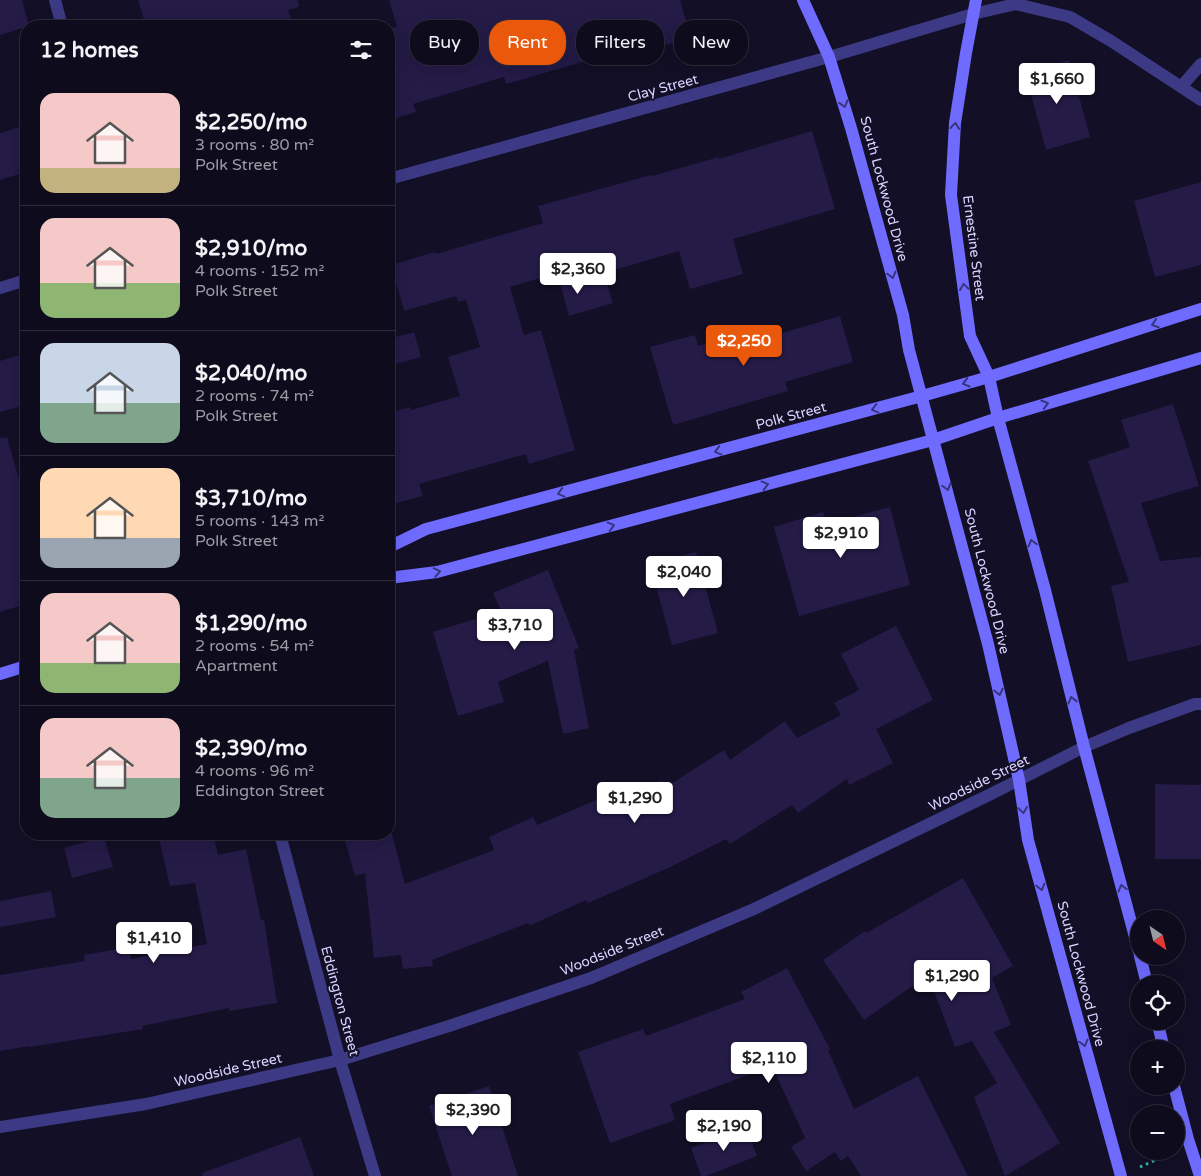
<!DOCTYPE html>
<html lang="en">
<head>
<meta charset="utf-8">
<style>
  body { margin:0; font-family:"Varela Round",sans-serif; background:#171425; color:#f1f3f6; height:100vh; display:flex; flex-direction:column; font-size:19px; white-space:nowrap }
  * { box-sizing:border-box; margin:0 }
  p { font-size:16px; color:#9b9ba3 }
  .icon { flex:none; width:28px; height:28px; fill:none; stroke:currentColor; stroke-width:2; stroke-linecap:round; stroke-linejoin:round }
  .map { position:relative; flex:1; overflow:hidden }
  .details { position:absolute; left:20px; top:20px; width:375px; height:820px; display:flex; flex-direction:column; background:#0e0b1c; border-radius:20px; box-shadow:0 5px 20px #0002,0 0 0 1px #2e2b3b }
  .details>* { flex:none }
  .top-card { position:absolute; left:410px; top:20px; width:475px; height:45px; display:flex; gap:10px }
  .needle { width:32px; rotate:145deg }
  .controls { position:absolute; left:1130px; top:910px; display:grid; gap:10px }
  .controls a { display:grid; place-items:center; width:55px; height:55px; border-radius:50%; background:#0e0b1c; box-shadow:0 5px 20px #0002,0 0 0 1px #2e2b3b; font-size:25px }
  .price { position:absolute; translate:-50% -42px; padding:0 11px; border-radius:5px; background:#fff; color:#222; font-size:16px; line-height:32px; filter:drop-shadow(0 1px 2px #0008) }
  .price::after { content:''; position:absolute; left:50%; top:30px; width:15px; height:11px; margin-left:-8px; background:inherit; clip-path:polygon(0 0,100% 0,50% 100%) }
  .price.current { background:#ea580c; color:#fff }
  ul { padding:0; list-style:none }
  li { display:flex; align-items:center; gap:15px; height:125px; padding:0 20px }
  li+li { border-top:1px solid #2e2b3b }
  li span { display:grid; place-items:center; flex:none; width:140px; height:100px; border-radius:15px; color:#555 }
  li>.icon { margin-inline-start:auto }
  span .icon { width:60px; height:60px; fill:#fffc; stroke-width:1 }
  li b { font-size:21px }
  h2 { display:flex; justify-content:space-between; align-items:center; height:60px; padding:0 20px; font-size:21px }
  .pill { padding:0 18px; border-radius:20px; background:#0e0b1c; box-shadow:0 5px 20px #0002,0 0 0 1px #2e2b3b; font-size:18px; line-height:45px }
  .pill.current { background:#ea580c; color:#fff }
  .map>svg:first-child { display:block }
  .building { fill:#241b47 }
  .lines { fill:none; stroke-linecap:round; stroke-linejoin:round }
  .path { stroke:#2fb8b0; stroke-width:3; stroke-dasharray:2.5 4; stroke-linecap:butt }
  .lane { stroke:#3d3a85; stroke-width:12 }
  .street { stroke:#3d3a85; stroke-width:12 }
  .secondary { stroke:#6f6bff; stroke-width:12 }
  .oneway { stroke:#38347d }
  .labels { text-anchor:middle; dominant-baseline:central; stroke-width:4; stroke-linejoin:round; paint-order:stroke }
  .street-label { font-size:14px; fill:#d9d4ff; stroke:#130f26 }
</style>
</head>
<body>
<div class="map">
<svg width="1201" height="1176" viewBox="0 0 1201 1176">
  <rect width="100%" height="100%" fill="#130f26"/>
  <g class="building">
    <path d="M 0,0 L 22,0 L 29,26 L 0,35 Z"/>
    <path d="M 138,0 L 298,0 L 299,7 L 288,10 L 293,26 L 262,26 L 260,18 L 232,26 L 146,26 Z"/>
    <path d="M 389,0 L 680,0 L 691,38 L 643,51 L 641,45 L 506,84 L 504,77 L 413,104 L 416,112 L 389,120 L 389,29 L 397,27 Z"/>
    <path d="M 1069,60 L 1090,137 L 1046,150 L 1025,72 Z"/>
    <path d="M 26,125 L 26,172 L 0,180 L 0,133 Z"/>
    <path d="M 812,131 L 835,209 L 733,239 L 743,274 L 690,289 L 679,251 L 604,273 L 613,303 L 569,316 L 557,273 L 510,287 L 524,335 L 541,330 L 575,450 L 529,464 L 526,454 L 419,484 L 423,496 L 389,505 L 389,413 L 410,407 L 411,410 L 460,396 L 448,357 L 480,347 L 466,300 L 458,302 L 456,296 L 404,311 L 391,265 L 435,252 L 436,254 L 543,223 L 538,206 L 651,175 L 652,176 L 719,157 L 719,159 Z"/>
    <path d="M 1201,182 L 1201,265 L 1155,277 L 1134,201 Z"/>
    <path d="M 840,316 L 853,362 L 785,382 L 788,391 L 673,425 L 650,347 L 695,335 L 698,346 L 769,326 L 772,336 Z"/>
    <path d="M 414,332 L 421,357 L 392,365 L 389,352 L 389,339 Z"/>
    <path d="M 26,353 L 26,405 L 0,412 L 0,361 Z"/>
    <path d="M 1173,404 L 1199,486 L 1141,503 L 1160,561 L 1201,557 L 1201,645 L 1128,662 L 1111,586 L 1129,582 L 1088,461 L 1130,447 L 1121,420 Z"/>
    <path d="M 7,437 L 26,504 L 26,604 L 0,612 L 0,438 Z"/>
    <path d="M 890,507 L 910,585 L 799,616 L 774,527 L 823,512 L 827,524 Z"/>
    <path d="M 696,552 L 718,633 L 672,645 L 650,564 Z"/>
    <path d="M 548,570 L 579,648 L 574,650 L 589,728 L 563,734 L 548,661 L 498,682 L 504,702 L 458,716 L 433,632 L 501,611 L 493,593 Z"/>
    <path d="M 896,626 L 933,700 L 876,729 L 893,763 L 849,785 L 847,779 L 798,813 L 792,805 L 730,844 L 726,839 L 668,868 L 588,903 L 586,900 L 529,926 L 528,923 L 432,960 L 433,966 L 403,969 L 401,955 L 374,958 L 365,873 L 355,876 L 343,834 L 392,834 L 405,884 L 494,850 L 489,837 L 533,817 L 537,825 L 601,798 L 606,809 L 662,780 L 666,787 L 724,750 L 730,760 L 785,721 L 797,738 L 841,715 L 834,703 L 859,690 L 841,654 Z"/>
    <path d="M 1155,784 L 1201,785 L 1201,859 L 1155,859 Z"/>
    <path d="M 158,834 L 213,834 L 218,855 L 246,849 L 261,920 L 264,920 L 277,1003 L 229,1011 L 229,1008 L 142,1026 L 143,1029 L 30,1047 L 30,1046 L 0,1051 L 0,975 L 85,961 L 84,955 L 129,947 L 131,959 L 207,944 L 195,883 L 170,886 Z"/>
    <path d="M 104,837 L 113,867 L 72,878 L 64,848 Z"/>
    <path d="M 963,878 L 1013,966 L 992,978 L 1011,1025 L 994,1032 L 1060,1143 L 1005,1176 L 974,1097 L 997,1083 L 972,1041 L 955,1047 L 928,975 L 864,1020 L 823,960 L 865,931 L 866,933 Z"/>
    <path d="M 51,891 L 56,917 L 0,927 L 0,901 Z"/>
    <path d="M 787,968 L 830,1049 L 828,1050 L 854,1109 L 918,1076 L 968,1176 L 861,1176 L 848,1156 L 841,1161 L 835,1152 L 806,1171 L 791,1147 L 805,1138 L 772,1066 L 670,1104 L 675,1120 L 610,1143 L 578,1052 L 643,1029 L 646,1036 L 745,999 L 741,992 Z"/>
    <path d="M 489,1086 L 518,1176 L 452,1176 L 429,1106 Z"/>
    <path d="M 746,1127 L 757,1156 L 706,1176 L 701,1176 L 691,1148 Z"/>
    <path d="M 300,1137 L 314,1176 L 203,1176 L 202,1173 Z"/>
  </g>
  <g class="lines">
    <path class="path" d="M 1140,1167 L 1171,1153"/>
    <path class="lane" d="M 1181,87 L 1201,64"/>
    <g class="street">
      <path d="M 55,0 L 62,26"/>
      <path d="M 389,179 L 829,57 L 973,14 L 1016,4 L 1070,17 L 1111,41 L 1201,100"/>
      <path d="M 0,288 L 26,280"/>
      <path d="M 280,834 L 340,1060 L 375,1176"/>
      <path d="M 0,1127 L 146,1104 L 340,1060 L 449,1026 L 591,978 L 754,909 L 991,794 L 1084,747 L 1129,728 L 1195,704 L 1201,704"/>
    </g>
    <g class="secondary">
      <path d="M 803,0 L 829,57 L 851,128 L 903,315 L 909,350 L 988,644 L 1019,780 L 1028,840 L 1121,1176"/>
      <path d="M 976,0 L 966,53 L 955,123 L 951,195 L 970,336 L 989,377 L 998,418 L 1045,590 L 1084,747 L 1139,952"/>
      <path d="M 389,547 L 426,529 L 922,396 L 989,377 L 1201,309"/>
      <path d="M 389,578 L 437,572 L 933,440 L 998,418 L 1201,358"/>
      <path d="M 0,674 L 26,666"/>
      <path d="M 1140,956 L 1147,984"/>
      <path d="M 1157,1021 L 1164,1049"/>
      <path d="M 1174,1086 L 1188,1139 L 1200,1176"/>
    </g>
  </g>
  <defs><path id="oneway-chevron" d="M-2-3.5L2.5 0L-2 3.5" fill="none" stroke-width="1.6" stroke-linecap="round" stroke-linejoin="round" transform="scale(1.25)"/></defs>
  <g class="oneway">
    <use href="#oneway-chevron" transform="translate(844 104) rotate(73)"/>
    <use href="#oneway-chevron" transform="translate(955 126) rotate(-85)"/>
    <use href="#oneway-chevron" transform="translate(892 275) rotate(75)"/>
    <use href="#oneway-chevron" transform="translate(964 287) rotate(-98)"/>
    <use href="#oneway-chevron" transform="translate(1155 324) rotate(162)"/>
    <use href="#oneway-chevron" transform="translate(966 383) rotate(164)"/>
    <use href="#oneway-chevron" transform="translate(1045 404) rotate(-16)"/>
    <use href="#oneway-chevron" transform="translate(875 409) rotate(165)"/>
    <use href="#oneway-chevron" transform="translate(718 451) rotate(165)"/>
    <use href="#oneway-chevron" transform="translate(765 485) rotate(-15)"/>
    <use href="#oneway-chevron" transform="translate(947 487) rotate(74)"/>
    <use href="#oneway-chevron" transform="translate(561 493) rotate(165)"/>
    <use href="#oneway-chevron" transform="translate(611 526) rotate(-15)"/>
    <use href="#oneway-chevron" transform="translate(1032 543) rotate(-105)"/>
    <use href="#oneway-chevron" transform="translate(437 572) rotate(-11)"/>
    <use href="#oneway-chevron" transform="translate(999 692) rotate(77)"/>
    <use href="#oneway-chevron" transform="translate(1072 700) rotate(-104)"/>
    <use href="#oneway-chevron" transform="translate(1023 810) rotate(82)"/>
    <use href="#oneway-chevron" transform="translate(1041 887) rotate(75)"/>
    <use href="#oneway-chevron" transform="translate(1122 888) rotate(-105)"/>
    <use href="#oneway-chevron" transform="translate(1084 1043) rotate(75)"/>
  </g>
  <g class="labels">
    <g class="street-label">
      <text transform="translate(663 88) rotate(-15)">Clay Street</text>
      <text transform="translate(884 189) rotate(75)">South Lockwood Drive</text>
      <text transform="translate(974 248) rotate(83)">Ernestine Street</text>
      <text transform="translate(791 416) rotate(-15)">Polk Street</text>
      <text transform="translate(987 581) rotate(76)">South Lockwood Drive</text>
      <text transform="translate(979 783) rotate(-26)">Woodside Street</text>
      <text transform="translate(612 951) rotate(-22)">Woodside Street</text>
      <text transform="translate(1081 974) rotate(75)">South Lockwood Drive</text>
      <text transform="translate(340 1001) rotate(75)">Eddington Street</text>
      <text transform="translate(228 1070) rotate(-13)">Woodside Street</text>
    </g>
  </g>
</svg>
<div class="controls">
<a><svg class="needle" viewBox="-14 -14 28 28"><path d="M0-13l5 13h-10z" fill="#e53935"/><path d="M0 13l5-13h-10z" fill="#9b9ba3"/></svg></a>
<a><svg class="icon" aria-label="locate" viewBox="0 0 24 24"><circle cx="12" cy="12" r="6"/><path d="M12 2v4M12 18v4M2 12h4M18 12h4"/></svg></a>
<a>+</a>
<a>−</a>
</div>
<b class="price" style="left:1057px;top:105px">$1,660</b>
<b class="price" style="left:578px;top:295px">$2,360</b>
<b class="price current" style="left:744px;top:367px">$2,250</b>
<b class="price" style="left:841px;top:559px">$2,910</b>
<b class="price" style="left:684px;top:598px">$2,040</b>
<b class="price" style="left:515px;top:651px">$3,710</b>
<b class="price" style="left:635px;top:824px">$1,290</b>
<b class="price" style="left:154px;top:964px">$1,410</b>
<b class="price" style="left:952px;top:1002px">$1,290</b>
<b class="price" style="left:769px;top:1084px">$2,110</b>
<b class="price" style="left:473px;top:1136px">$2,390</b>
<b class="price" style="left:724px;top:1152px">$2,190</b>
<div class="top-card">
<a class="pill">Buy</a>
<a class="pill current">Rent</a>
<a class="pill">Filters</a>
<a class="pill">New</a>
</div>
<section class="details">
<h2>12 homes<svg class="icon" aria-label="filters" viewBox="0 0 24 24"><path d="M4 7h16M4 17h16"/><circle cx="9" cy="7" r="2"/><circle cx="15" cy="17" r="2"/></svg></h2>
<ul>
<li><span style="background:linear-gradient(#f6c9c9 75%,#c2b280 0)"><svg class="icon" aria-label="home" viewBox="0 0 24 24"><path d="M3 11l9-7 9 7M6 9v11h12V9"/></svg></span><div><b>$2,250/mo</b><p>3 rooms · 80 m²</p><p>Polk Street</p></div></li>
<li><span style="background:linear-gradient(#f6c9c9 65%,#8fb573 0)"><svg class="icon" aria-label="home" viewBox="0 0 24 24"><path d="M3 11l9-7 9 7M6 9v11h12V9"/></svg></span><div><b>$2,910/mo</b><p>4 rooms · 152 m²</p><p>Polk Street</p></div></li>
<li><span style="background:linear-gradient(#c9d6e8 60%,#7fa58c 0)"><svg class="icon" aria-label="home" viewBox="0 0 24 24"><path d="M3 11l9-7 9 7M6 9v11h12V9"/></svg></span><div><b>$2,040/mo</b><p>2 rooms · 74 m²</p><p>Polk Street</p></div></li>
<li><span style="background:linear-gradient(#ffd9b3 70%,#9aa5b1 0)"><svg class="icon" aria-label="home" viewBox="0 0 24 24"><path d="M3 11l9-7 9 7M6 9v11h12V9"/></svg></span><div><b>$3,710/mo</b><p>5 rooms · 143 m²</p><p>Polk Street</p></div></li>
<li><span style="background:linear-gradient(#f6c9c9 70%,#8fb573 0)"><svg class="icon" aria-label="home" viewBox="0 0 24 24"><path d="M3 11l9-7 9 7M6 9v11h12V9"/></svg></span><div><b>$1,290/mo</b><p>2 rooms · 54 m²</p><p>Apartment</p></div></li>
<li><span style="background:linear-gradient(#f6c9c9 60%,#7fa58c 0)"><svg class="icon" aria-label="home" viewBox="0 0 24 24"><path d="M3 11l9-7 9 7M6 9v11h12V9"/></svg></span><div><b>$2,390/mo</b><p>4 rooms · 96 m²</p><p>Eddington Street</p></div></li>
</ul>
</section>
</div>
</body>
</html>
